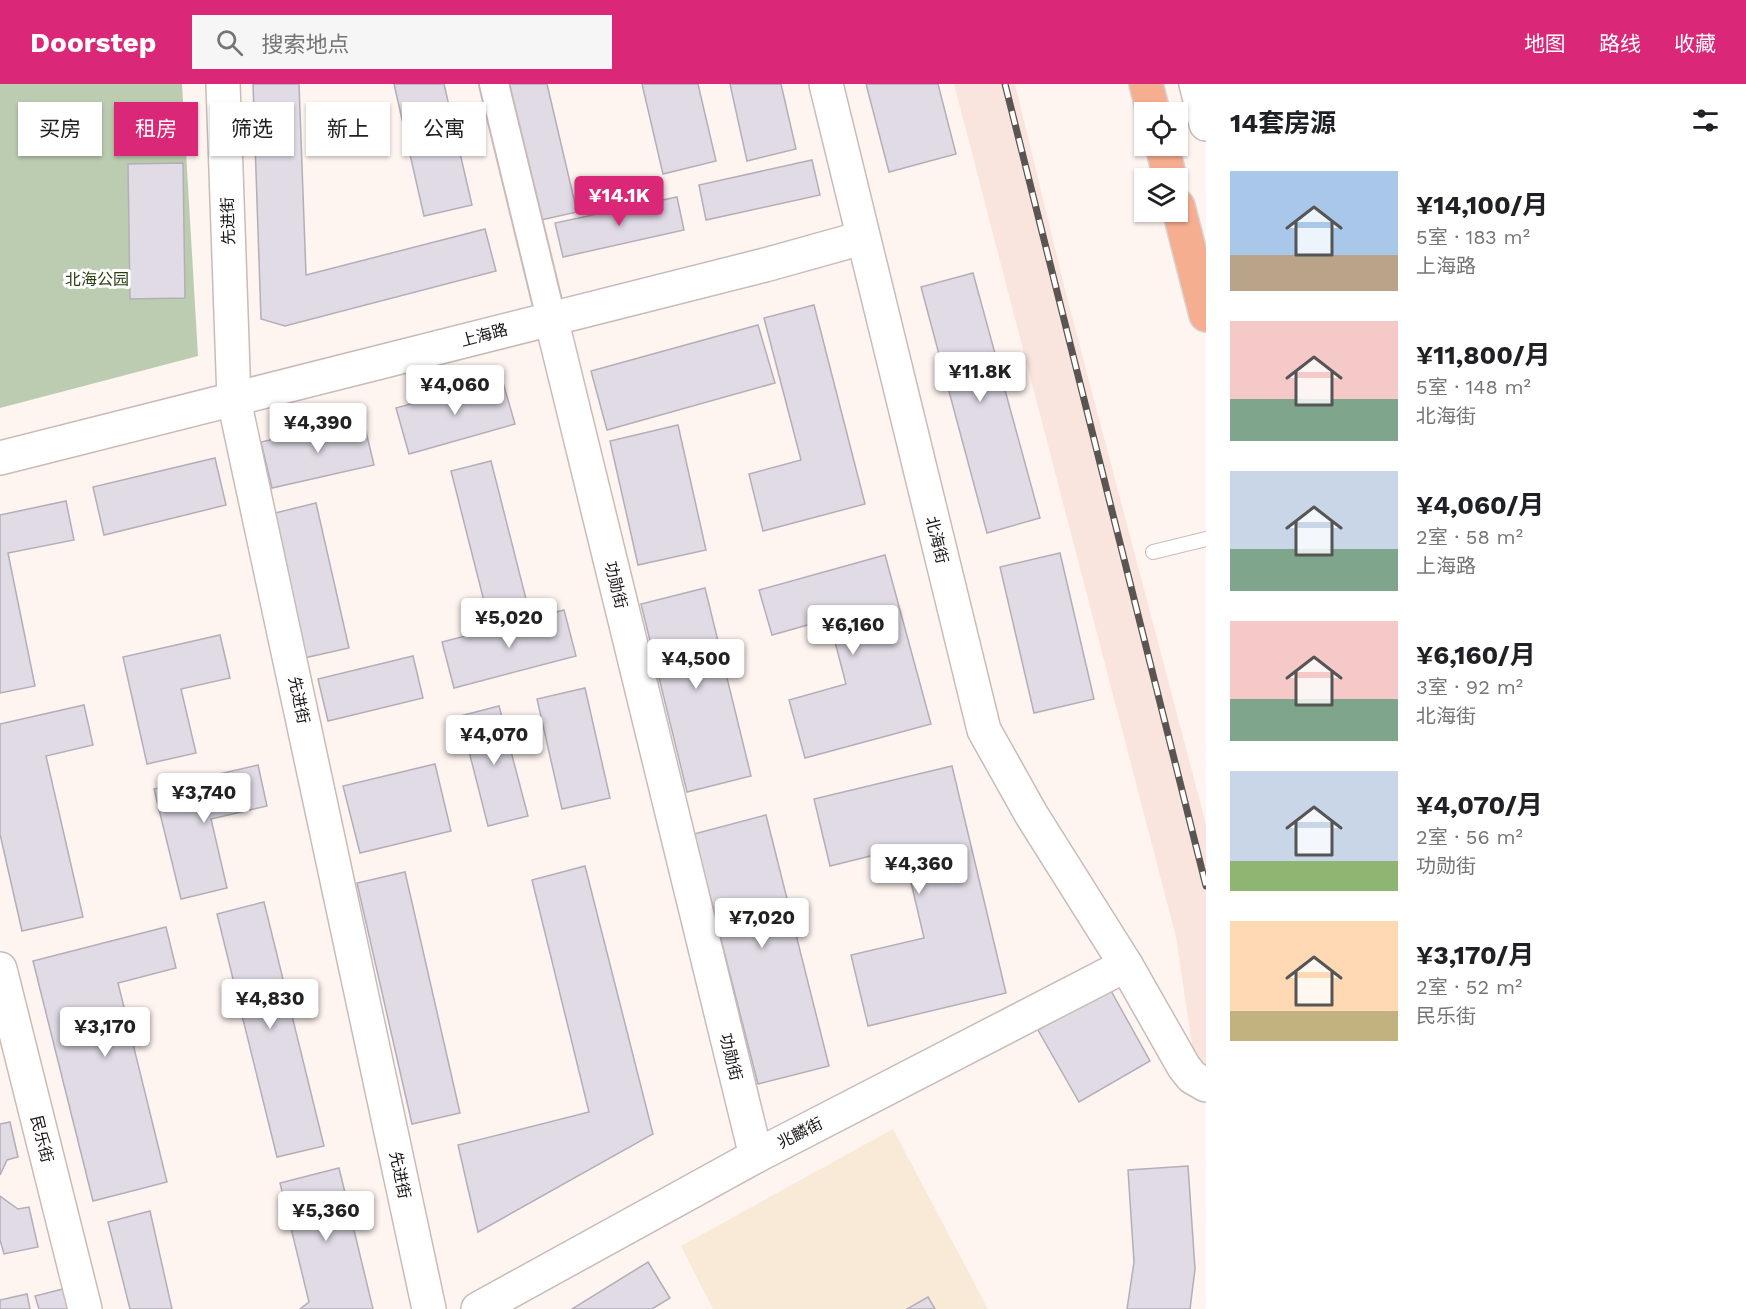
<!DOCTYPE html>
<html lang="zh">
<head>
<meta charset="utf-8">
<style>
  body { margin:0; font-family:"Work Sans","Noto Sans SC",sans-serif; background:#f6f6f6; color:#202124; height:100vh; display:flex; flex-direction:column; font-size:22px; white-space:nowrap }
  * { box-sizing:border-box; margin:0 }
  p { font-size:20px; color:#757577 }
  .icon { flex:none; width:33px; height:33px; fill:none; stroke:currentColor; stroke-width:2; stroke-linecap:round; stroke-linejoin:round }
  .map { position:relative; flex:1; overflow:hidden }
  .details { display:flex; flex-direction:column; background:#fff; width:540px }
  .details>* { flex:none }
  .banner { position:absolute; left:18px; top:18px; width:570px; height:54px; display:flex; gap:12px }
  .fabs { position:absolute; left:1134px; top:18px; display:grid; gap:12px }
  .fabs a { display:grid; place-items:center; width:54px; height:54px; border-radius:0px; background:#fff; box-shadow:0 2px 4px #0004; font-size:30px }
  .price { position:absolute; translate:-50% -51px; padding:0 14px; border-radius:6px; background:#fff; color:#222; font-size:20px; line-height:39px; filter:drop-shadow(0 2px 3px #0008) }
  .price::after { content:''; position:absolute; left:50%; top:36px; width:18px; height:14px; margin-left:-9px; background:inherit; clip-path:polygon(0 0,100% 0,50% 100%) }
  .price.on { background:#db2777; color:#fff }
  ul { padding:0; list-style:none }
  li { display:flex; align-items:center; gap:18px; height:150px; padding:0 24px }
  li span { display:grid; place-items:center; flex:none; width:168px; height:120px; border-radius:0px; color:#555 }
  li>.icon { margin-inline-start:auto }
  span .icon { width:72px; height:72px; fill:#fffc; stroke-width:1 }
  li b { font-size:26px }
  h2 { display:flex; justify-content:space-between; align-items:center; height:72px; padding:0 24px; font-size:26px }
  .tag { padding:0 21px; border-radius:0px; background:#fff; box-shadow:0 2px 4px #0004; font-size:21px; line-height:54px }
  .tag.on { background:#db2777; color:#fff }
  header { display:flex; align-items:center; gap:36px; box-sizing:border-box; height:84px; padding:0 30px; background:#db2777; color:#fff }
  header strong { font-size:28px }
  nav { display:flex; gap:33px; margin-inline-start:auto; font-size:21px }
  .search { width:420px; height:54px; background:#f6f6f6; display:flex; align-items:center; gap:15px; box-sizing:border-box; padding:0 21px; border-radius:0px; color:#757577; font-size:22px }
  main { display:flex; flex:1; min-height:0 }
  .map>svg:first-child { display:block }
  .built { fill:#f9e5dd }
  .education { fill:#f9ead7 }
  .green { fill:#bcccb0 }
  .building { fill:#e0dbe5; stroke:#b3aeb8; stroke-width:1.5 }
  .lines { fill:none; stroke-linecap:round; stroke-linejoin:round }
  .lane-casing { stroke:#c8bcb8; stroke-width:16 }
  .street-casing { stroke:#c8bcb8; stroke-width:32 }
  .secondary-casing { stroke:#c8bcb8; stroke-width:36 }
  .highway-casing { stroke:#d6d5d5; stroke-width:36 }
  .lane { stroke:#fff; stroke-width:14 }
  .street { stroke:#fff; stroke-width:28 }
  .secondary { stroke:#fff; stroke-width:33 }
  .highway { stroke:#f6ae90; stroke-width:33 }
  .rail-casing { stroke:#5a5553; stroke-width:7 }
  .rail { stroke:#fff; stroke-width:4.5; stroke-dasharray:14; stroke-linecap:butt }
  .labels { text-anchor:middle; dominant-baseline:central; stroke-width:6; stroke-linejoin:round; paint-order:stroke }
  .street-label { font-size:16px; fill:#191514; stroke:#fff }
  .park-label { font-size:16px; fill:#283e0f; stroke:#fff }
</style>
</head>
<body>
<header>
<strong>Doorstep</strong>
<div class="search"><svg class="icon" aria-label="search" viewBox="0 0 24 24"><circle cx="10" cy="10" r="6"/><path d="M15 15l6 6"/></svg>搜索地点</div>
<nav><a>地图</a><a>路线</a><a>收藏</a></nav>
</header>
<main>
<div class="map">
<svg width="1206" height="1225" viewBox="0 0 1206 1225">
  <rect width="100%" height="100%" fill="#fef4f0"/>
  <path class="built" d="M 954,0 L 1015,0 L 1065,206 L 1206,740 L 1206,982 L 1195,981 L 1176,853 Z"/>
  <path class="education" d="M 893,1045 L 988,1225 L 713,1225 L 681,1162 Z"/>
  <path class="green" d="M 0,0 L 182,0 L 198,272 L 0,324 Z"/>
  <g class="building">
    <path d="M 253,0 L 299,0 L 306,191 L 485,145 L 496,187 L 285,242 L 261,235 Z"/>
    <path d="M 394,0 L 444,0 L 472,121 L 424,132 Z"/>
    <path d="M 504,0 L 547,0 L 577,128 L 536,137 Z"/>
    <path d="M 642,0 L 698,0 L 716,77 L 663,90 Z"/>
    <path d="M 730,0 L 781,0 L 796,65 L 747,77 Z"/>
    <path d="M 866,0 L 938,0 L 956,70 L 889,88 Z"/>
    <path d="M 812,76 L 820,111 L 706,136 L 699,101 Z"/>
    <path d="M 183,79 L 185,214 L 130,215 L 128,80 Z"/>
    <path d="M 677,113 L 684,146 L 563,173 L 555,139 Z"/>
    <path d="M 973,189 L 1040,434 L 987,449 L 921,203 Z"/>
    <path d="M 814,221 L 865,420 L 763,447 L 749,390 L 801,376 L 764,234 Z"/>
    <path d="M 758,241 L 775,299 L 607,346 L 591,287 Z"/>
    <path d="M 502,295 L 515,340 L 409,370 L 396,324 Z"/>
    <path d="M 363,335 L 374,381 L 272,404 L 261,358 Z"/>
    <path d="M 678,341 L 706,466 L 638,481 L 610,357 Z"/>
    <path d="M 215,374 L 226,421 L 104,451 L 93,403 Z"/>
    <path d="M 491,377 L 527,519 L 487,529 L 451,387 Z"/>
    <path d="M 66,417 L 74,456 L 8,469 L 35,602 L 0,609 L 0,431 Z"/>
    <path d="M 316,419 L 349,564 L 304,574 L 271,430 Z"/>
    <path d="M 1060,469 L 1094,615 L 1034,629 L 1000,483 Z"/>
    <path d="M 885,471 L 931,640 L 805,674 L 789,616 L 846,600 L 829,535 L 772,551 L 759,506 Z"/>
    <path d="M 705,504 L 751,692 L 687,708 L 641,520 Z"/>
    <path d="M 564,526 L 576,572 L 454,604 L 442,558 Z"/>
    <path d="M 220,551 L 230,594 L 181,605 L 196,669 L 147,680 L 123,573 Z"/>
    <path d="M 413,572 L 423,614 L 328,637 L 318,595 Z"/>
    <path d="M 585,604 L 610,714 L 562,725 L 537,615 Z"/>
    <path d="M 84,621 L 93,661 L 46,672 L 83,833 L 22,847 L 0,750 L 0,640 Z"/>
    <path d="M 499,622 L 528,732 L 488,742 L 460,632 Z"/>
    <path d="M 435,680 L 451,747 L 360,769 L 343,702 Z"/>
    <path d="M 258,681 L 267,722 L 211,735 L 227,804 L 181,815 L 154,705 Z"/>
    <path d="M 952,682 L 1006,909 L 868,942 L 851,871 L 924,854 L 903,764 L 830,782 L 814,715 Z"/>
    <path d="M 766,731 L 829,982 L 758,1000 L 694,750 Z"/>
    <path d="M 585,782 L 653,1050 L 478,1148 L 458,1061 L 589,1028 L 532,796 Z"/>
    <path d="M 405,788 L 460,1029 L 412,1040 L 357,799 Z"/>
    <path d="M 264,818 L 324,1062 L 277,1073 L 217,830 Z"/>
    <path d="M 166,843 L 176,884 L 118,899 L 167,1098 L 93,1117 L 33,877 Z"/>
    <path d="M 1110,905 L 1150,977 L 1079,1018 L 1038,946 Z"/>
    <path d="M 10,1038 L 18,1073 L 7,1076 L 0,1091 L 0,1040 Z"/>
    <path d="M 1188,1082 L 1195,1185 L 1190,1225 L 1127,1225 L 1134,1178 L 1128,1086 Z"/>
    <path d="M 339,1084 L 373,1225 L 300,1225 L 309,1218 L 280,1099 Z"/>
    <path d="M 0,1112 L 18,1125 L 29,1123 L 38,1163 L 4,1170 L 0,1156 Z"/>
    <path d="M 150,1127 L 172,1225 L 130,1225 L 108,1138 Z"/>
    <path d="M 648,1178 L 670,1214 L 652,1225 L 572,1225 Z"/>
    <path d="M 63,1205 L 68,1225 L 39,1225 L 35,1212 Z"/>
    <path d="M 27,1210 L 30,1225 L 0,1225 L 0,1216 Z"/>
    <path d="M 928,1213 L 935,1225 L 907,1225 Z"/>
  </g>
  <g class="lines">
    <g class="lane-casing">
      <path id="lane" d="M 1153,468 L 1206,455"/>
    </g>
    <g class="street-casing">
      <path id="street" d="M 494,0 L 551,234"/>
    </g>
    <g class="secondary-casing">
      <g id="secondary">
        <path d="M 223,0 L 234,316 L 429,1225"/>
        <path d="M 826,0 L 984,646 L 1031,730 L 1126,881 L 1184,983 L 1192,993 L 1206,1001"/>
        <path d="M 1196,0 L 1206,40"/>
        <path d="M 551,234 L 756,1072"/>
        <path d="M 0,374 L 765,181 L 862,154"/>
        <path d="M 0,885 L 85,1225"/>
        <path d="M 478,1225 L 756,1072 L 1126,881"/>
      </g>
    </g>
    <g class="highway-casing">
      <g id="highway">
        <path d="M 1146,0 L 1153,28"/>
        <path d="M 1162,62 L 1170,94"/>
        <path d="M 1178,122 L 1206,231"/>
      </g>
    </g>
    <use href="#lane" class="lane"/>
    <use href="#street" class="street"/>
    <use href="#secondary" class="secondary"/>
    <use href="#highway" class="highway"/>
    <g class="rail-casing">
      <path id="rail" d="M 1005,0 L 1206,802"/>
    </g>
    <use href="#rail" class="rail"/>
  </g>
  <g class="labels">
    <g class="street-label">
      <text transform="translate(228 137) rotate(-92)">先进街</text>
      <text transform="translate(484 251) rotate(-15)">上海路</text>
      <text transform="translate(937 456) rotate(76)">北海街</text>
      <text transform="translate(616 501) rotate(76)">功勋街</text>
      <text transform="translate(299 616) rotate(78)">先进街</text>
      <text transform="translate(731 973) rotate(76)">功勋街</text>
      <text transform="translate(800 1049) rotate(-27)">兆麟街</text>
      <text transform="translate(42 1055) rotate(76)">民乐街</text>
      <text transform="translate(400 1091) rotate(78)">先进街</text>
    </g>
    <g class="park-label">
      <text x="97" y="195">北海公园</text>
    </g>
  </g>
</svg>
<div class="fabs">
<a><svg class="icon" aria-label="locate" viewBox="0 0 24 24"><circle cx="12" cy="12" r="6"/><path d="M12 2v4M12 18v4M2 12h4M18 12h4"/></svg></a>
<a><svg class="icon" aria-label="layers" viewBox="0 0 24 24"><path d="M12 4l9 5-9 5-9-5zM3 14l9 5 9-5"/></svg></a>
</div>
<b class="price on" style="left:619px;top:143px">¥14.1K</b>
<b class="price" style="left:980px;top:319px">¥11.8K</b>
<b class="price" style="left:455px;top:332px">¥4,060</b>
<b class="price" style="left:318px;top:370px">¥4,390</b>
<b class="price" style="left:509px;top:565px">¥5,020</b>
<b class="price" style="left:853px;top:572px">¥6,160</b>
<b class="price" style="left:696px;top:606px">¥4,500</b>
<b class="price" style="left:494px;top:682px">¥4,070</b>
<b class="price" style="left:204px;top:740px">¥3,740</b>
<b class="price" style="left:919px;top:811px">¥4,360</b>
<b class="price" style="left:762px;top:865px">¥7,020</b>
<b class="price" style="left:270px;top:946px">¥4,830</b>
<b class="price" style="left:105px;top:974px">¥3,170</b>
<b class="price" style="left:326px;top:1158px">¥5,360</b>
<div class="banner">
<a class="tag">买房</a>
<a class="tag on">租房</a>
<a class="tag">筛选</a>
<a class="tag">新上</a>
<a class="tag">公寓</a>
</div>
</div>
<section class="details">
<h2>14套房源<svg class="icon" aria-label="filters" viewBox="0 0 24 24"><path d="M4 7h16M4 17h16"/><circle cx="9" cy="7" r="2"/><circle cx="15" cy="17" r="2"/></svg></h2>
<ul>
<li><span style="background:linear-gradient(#a9c7e8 70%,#b9a48a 0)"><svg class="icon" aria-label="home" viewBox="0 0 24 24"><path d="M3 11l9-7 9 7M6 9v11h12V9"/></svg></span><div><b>¥14,100/月</b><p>5室 · 183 m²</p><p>上海路</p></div></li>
<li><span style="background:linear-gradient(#f6c9c9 65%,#7fa58c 0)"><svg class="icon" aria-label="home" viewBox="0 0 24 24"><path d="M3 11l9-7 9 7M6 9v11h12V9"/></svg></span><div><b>¥11,800/月</b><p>5室 · 148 m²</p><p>北海街</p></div></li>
<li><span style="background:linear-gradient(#c9d6e8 65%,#7fa58c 0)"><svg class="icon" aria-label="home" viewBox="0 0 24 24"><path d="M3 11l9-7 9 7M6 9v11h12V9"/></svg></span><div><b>¥4,060/月</b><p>2室 · 58 m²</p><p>上海路</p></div></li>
<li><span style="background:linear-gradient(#f6c9c9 65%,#7fa58c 0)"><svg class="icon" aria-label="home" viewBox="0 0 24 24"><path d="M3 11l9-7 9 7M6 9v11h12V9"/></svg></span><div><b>¥6,160/月</b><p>3室 · 92 m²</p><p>北海街</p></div></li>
<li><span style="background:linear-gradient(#c9d6e8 75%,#8fb573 0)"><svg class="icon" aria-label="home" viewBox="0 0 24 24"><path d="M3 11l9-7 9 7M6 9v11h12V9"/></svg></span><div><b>¥4,070/月</b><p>2室 · 56 m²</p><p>功勋街</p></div></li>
<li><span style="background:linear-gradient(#ffd9b3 75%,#c2b280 0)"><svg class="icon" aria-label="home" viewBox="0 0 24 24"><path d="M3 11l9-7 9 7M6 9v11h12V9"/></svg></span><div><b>¥3,170/月</b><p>2室 · 52 m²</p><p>民乐街</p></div></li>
</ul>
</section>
</main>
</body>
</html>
